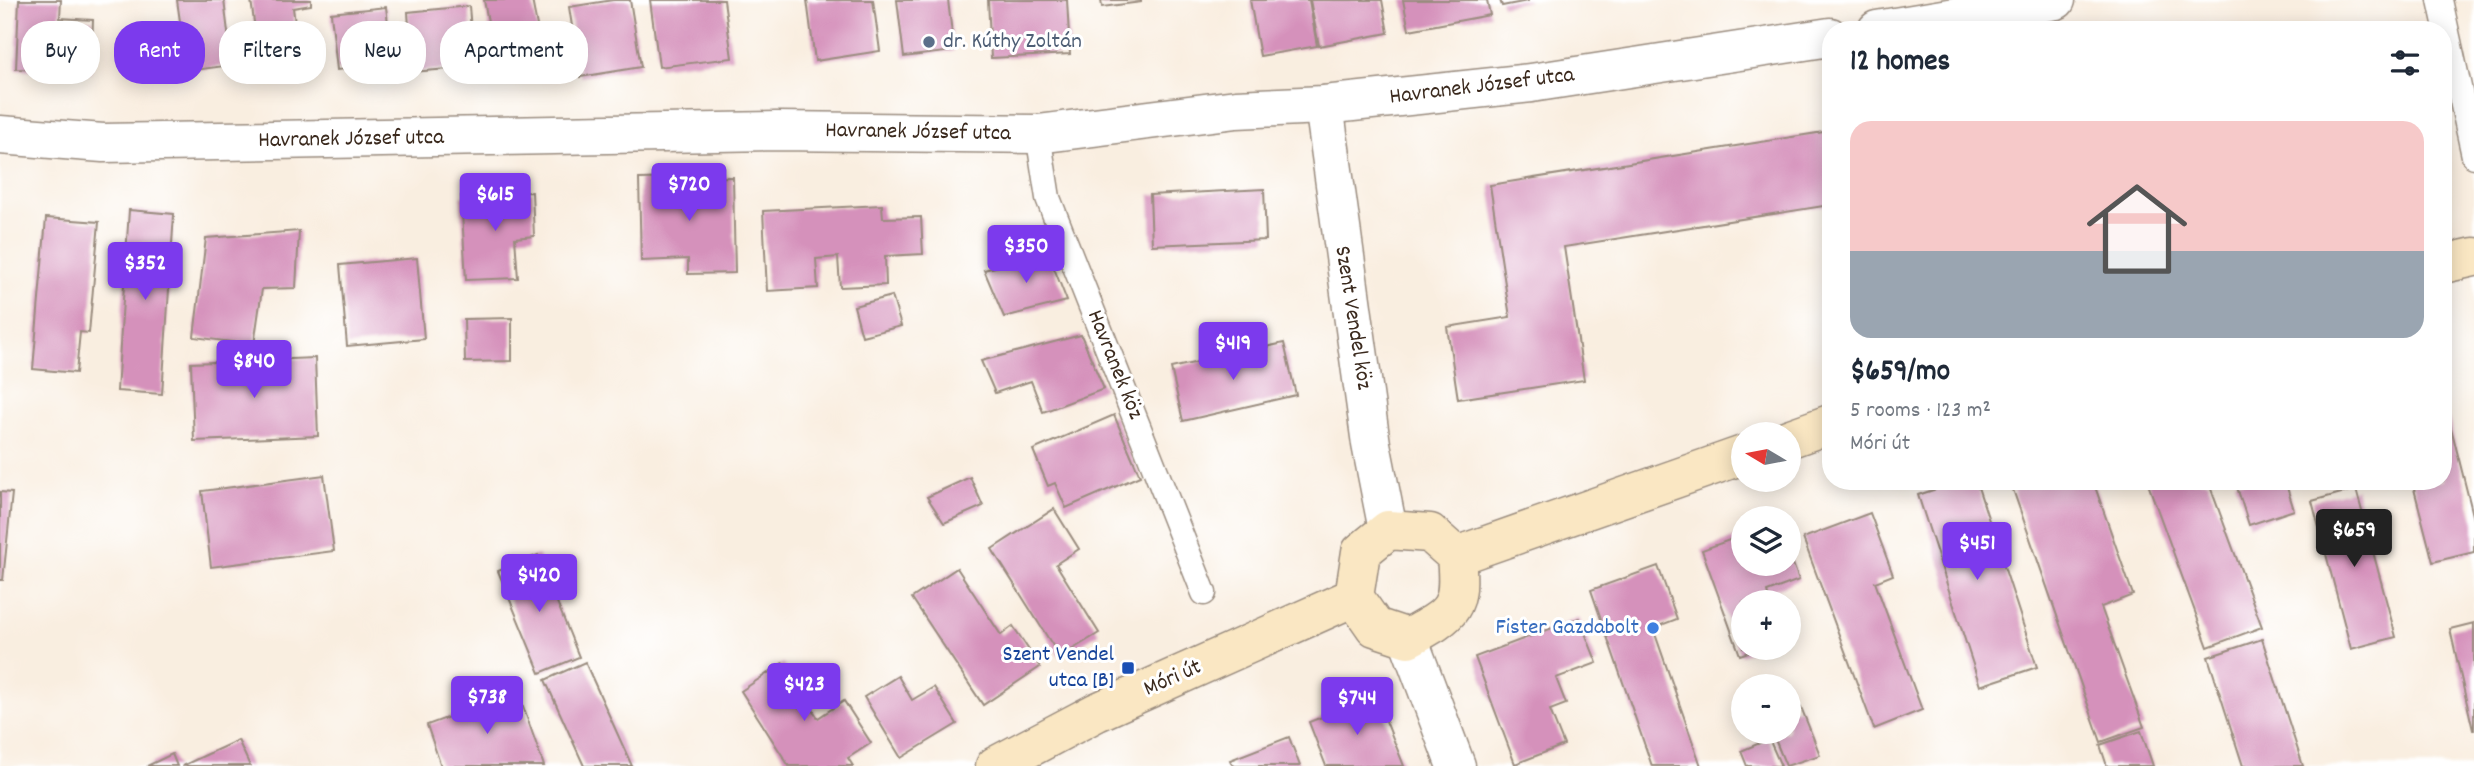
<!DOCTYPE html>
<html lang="en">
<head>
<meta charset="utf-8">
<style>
  body { margin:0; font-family:Dekko,sans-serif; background:#f6f6f7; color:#1f2937; height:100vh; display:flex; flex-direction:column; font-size:26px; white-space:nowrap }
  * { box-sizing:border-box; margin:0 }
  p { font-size:23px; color:#747a83 }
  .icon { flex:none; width:38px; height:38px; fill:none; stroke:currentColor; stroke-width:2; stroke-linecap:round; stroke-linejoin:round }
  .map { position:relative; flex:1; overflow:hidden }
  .drawer { position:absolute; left:1822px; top:21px; width:630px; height:469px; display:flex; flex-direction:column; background:#fff; border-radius:28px; box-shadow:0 4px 18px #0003 }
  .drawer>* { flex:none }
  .top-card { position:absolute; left:21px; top:21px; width:665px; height:63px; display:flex; gap:14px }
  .needle { width:46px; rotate:280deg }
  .fabs { position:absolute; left:1731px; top:422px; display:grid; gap:14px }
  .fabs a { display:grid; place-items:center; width:70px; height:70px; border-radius:50%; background:#fff; box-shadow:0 4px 18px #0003; font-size:35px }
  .price { position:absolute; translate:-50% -60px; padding:0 16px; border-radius:7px; background:#7c3aed; color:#fff; font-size:23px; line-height:46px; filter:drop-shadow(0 2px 4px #0008) }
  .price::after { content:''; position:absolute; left:50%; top:42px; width:21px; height:16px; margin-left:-10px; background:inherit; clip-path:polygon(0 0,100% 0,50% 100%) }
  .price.on { background:#222; color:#fff }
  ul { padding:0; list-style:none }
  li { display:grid; align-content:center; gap:14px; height:371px; padding:0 28px }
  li+li { border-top:2px solid #e0e1e3 }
  li span { display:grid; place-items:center; height:217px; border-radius:21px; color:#555 }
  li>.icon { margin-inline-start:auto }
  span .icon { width:126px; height:126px; fill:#fffc; stroke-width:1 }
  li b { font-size:30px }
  h2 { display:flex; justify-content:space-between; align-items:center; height:84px; padding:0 28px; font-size:30px }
  .tag { padding:0 24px; border-radius:28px; background:#fff; box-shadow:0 4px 18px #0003; font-size:24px; line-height:63px }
  .tag.on { background:#7c3aed; color:#fff }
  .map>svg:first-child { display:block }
  .building { fill:#d591bb }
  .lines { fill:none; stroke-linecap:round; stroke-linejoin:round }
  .lane-casing { stroke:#9a8c7f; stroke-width:27 }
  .street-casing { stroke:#9a8c7f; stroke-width:41 }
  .secondary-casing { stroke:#9a8c7f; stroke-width:41 }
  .lane { stroke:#fff; stroke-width:24 }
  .street { stroke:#fff; stroke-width:38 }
  .secondary { stroke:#fae7c3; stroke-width:38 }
  .service-dot { fill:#5c6f8a; stroke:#fff; stroke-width:2.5 }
  .shop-dot { fill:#3f7fe0; stroke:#fff; stroke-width:2.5 }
  .transit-dot { fill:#1a4fb4; stroke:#fff; stroke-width:2.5 }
  .labels { text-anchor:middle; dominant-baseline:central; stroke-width:6; stroke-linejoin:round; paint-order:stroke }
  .service-label { font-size:23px; fill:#4e5e75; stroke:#fff; text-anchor:start }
  .street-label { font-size:23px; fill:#3b2a1e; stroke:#fff }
  .shop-label { font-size:23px; fill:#366cbe; stroke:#fff; text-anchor:end }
  .transit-label { font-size:23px; fill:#164399; stroke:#fff; text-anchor:end }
</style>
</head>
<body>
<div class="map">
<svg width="2474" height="766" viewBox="0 0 2474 766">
  <rect width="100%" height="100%" fill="#fff"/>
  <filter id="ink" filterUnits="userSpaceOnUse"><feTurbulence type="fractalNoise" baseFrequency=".0143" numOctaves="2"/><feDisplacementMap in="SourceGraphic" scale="14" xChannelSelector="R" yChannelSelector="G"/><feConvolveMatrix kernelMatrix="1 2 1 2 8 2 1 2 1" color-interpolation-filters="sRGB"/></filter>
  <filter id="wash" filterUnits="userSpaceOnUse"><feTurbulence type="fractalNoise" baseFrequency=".00686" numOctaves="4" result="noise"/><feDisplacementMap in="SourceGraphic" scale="28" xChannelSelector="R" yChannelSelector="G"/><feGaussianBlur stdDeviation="1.57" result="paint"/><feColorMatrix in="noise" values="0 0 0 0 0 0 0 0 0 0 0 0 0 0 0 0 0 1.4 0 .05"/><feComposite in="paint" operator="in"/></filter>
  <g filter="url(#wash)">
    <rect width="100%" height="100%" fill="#f9eee0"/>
    <g id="blocks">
      <g class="building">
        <path d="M 19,0 L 61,0 L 60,18 L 93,20 L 91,72 L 16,69 Z"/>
        <path d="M 177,0 L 224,0 L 232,65 L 187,71 Z"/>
        <path d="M 251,0 L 311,0 L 311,5 L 293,8 L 301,69 L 261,74 Z"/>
        <path d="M 484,0 L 532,0 L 545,67 L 498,76 Z"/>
        <path d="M 613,0 L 630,0 L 641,67 L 580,77 L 569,7 Z"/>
        <path d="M 650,0 L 724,0 L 732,58 L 659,67 Z"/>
        <path d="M 807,0 L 873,0 L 880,51 L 815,61 Z"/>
        <path d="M 897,0 L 948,0 L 954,51 L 904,57 Z"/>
        <path d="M 988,0 L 1067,0 L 1070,54 L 991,58 Z"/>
        <path d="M 1101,0 L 1141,0 L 1141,2 L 1102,7 Z"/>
        <path d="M 1250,0 L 1309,0 L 1317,46 L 1260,56 Z"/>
        <path d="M 1310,0 L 1382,0 L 1388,33 L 1319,46 Z"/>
        <path d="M 1403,0 L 1487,0 L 1490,15 L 1409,30 Z"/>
        <path d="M 1500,0 L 1528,0 L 1528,1 L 1502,6 Z"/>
        <path d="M 469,6 L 474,67 L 412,72 L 408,12 Z"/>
        <path d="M 386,7 L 393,64 L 337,70 L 331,13 Z"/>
        <path d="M 1830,131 L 1830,205 L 1564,247 L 1584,380 L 1458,399 L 1447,327 L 1510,317 L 1490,185 Z"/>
        <path d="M 733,177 L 735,273 L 688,274 L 688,259 L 641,261 L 639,179 Z"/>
        <path d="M 1264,189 L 1266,240 L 1152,245 L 1150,195 Z"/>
        <path d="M 532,192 L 534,236 L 515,238 L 518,278 L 466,280 L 461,196 Z"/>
        <path d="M 882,205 L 883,218 L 921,217 L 923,254 L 885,256 L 886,285 L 840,287 L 838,257 L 816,259 L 818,288 L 767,291 L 763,211 Z"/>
        <path d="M 129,210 L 174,214 L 162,394 L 117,391 Z"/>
        <path d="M 46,218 L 99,222 L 89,333 L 80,332 L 76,373 L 33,369 Z"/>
        <path d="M 299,231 L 296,288 L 262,289 L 254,345 L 194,337 L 206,238 Z"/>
        <path d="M 1048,253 L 1067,301 L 1004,317 L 984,270 Z"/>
        <path d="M 417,258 L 424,339 L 347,346 L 340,265 Z"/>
        <path d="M 892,296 L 901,326 L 862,336 L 854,306 Z"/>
        <path d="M 512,318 L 512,361 L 465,362 L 464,319 Z"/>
        <path d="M 1081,335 L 1104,389 L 1043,412 L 1031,381 L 995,393 L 981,361 Z"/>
        <path d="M 1284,343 L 1296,395 L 1183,421 L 1171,368 Z"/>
        <path d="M 315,358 L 318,436 L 194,441 L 191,363 Z"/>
        <path d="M 2444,400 L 2474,519 L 2474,552 L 2433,562 L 2412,481 L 2443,481 Z"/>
        <path d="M 1114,415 L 1140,476 L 1066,508 L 1055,483 L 1048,486 L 1033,450 Z"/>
        <path d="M 324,475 L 334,551 L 211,567 L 202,491 Z"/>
        <path d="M 970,477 L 983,506 L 944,523 L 927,497 Z"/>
        <path d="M 1961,481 L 1976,481 L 2037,667 L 1980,686 L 1918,495 Z"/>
        <path d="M 2010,481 L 2093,481 L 2133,595 L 2101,607 L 2144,727 L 2101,742 Z"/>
        <path d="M 2147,481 L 2208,481 L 2262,627 L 2208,647 Z"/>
        <path d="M 2235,481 L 2285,481 L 2294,510 L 2249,525 Z"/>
        <path d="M 2356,489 L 2396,637 L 2351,649 L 2312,501 Z"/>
        <path d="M 0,492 L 12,493 L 3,580 L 0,580 Z"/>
        <path d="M 1054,509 L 1079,549 L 1056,564 L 1099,633 L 1060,657 L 992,549 Z"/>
        <path d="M 1870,513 L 1893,575 L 1875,582 L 1922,710 L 1874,729 L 1803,538 Z"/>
        <path d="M 1743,535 L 1743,564 L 1788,564 L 1789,553 L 1799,580 L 1767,592 L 1770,602 L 1743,602 L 1743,648 L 1760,648 L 1740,655 L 1702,550 Z"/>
        <path d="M 538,555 L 579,657 L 540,673 L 498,571 Z"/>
        <path d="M 1658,566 L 1677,619 L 1653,628 L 1701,766 L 1652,766 L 1591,590 Z"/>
        <path d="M 957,568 L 1001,635 L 1013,626 L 1040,667 L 983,705 L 912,598 Z"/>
        <path d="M 1579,618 L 1597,663 L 1556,678 L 1566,704 L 1550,710 L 1564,745 L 1515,764 L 1475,657 Z"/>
        <path d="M 2474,623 L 2474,730 L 2473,730 L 2450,629 Z"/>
        <path d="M 2262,639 L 2303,766 L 2243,766 L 2208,657 Z"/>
        <path d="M 585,662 L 632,766 L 584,766 L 545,680 Z"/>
        <path d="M 783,663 L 818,718 L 844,701 L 871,743 L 848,758 L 853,766 L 789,766 L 741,691 Z"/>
        <path d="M 898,676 L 912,700 L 934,687 L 957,724 L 901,758 L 864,697 Z"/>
        <path d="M 518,692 L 544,766 L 441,766 L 427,725 Z"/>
        <path d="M 1376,696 L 1404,766 L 1326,766 L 1309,722 Z"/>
        <path d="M 1801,707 L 1820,755 L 1786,766 L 1772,732 L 1788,732 L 1788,712 Z"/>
        <path d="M 2141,731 L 2153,766 L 2107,766 L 2100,745 Z"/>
        <path d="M 1289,737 L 1300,766 L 1233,766 L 1230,760 Z"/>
        <path d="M 1769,739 L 1781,766 L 1747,766 L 1741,751 Z"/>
        <path d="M 238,740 L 250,766 L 182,766 Z"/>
        <path d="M 172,754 L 177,766 L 147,766 Z"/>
      </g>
    </g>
  </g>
  <g filter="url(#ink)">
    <use href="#blocks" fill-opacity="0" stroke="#9a8c7f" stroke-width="2"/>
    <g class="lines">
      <g class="lane-casing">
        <g id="lane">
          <path d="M 2440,0 L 2474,156"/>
          <path d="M 1038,134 L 1048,198 L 1204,593"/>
        </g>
      </g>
      <g class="street-casing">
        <g id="street">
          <path d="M 1877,30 L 2056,0"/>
          <path d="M 1324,105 L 1371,444 L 1388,530"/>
          <path d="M 0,135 L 103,143 L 776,131 L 1038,134 L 1236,109 L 1324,105 L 1531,83 L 1830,37"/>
          <path d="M 1408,638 L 1456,766"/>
        </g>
      </g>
      <g class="secondary-casing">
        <g id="secondary">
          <path d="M 2443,264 L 2474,257"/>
          <path d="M 1788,439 L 1830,424"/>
          <path d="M 1388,530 L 1430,533 L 1456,556 C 1461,609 1454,613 1408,638 L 1375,627 L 1354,597 L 1361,552 Z"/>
          <path d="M 1456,556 L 1743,455"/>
          <path d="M 995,766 L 1097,712 L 1354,597"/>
        </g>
      </g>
      <use href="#lane" class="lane"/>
      <use href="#street" class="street"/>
      <use href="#secondary" class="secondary"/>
    </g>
  </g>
  <circle class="service-dot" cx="929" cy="42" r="7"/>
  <circle class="shop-dot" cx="1653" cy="628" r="7"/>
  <rect class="transit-dot" x="1121" y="661" width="14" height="14" rx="3.5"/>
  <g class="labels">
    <g class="service-label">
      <text x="943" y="42">dr. Kúthy Zoltán</text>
    </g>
    <g class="street-label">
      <text transform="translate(1482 87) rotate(-7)">Havranek József utca</text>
      <text transform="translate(918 133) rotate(1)">Havranek József utca</text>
      <text transform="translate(351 140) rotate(-1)">Havranek József utca</text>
      <text transform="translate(1352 318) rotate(81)">Szent Vendel köz</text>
      <text transform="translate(1114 365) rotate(68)">Havranek köz</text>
      <text transform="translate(1173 679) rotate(-24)">Móri út</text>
    </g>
    <g class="shop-label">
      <text x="1639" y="628">Fister Gazdabolt</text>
    </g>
    <g class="transit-label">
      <text x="1114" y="655">Szent Vendel<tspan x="1114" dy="26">utca [B]</tspan></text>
    </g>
  </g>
</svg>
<div class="fabs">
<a><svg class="needle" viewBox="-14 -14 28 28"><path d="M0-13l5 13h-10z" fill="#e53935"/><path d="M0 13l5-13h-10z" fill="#747a83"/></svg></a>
<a><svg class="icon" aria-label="layers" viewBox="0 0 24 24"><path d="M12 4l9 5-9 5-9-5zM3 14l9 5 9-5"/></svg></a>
<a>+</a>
<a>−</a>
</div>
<b class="price" style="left:689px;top:223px">$720</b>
<b class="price" style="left:495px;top:233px">$615</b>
<b class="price" style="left:1026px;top:285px">$350</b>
<b class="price" style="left:145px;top:302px">$352</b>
<b class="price" style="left:1233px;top:382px">$419</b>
<b class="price" style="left:254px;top:400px">$840</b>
<b class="price on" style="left:2354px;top:569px">$659</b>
<b class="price" style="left:1977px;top:582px">$451</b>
<b class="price" style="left:539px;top:614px">$420</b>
<b class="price" style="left:804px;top:723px">$423</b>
<b class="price" style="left:487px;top:736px">$738</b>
<b class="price" style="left:1357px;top:737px">$744</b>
<div class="top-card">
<a class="tag">Buy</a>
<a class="tag on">Rent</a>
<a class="tag">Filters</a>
<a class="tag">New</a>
<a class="tag">Apartment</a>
</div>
<section class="drawer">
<h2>12 homes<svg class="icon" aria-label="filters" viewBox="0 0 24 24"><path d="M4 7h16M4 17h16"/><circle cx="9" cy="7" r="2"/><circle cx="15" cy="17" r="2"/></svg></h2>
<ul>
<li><span style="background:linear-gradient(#f6c9c9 60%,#9aa5b1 0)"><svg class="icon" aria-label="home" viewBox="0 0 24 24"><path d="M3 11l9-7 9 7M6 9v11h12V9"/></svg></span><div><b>$659/mo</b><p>5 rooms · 123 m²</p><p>Móri út</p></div></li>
</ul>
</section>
</div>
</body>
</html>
